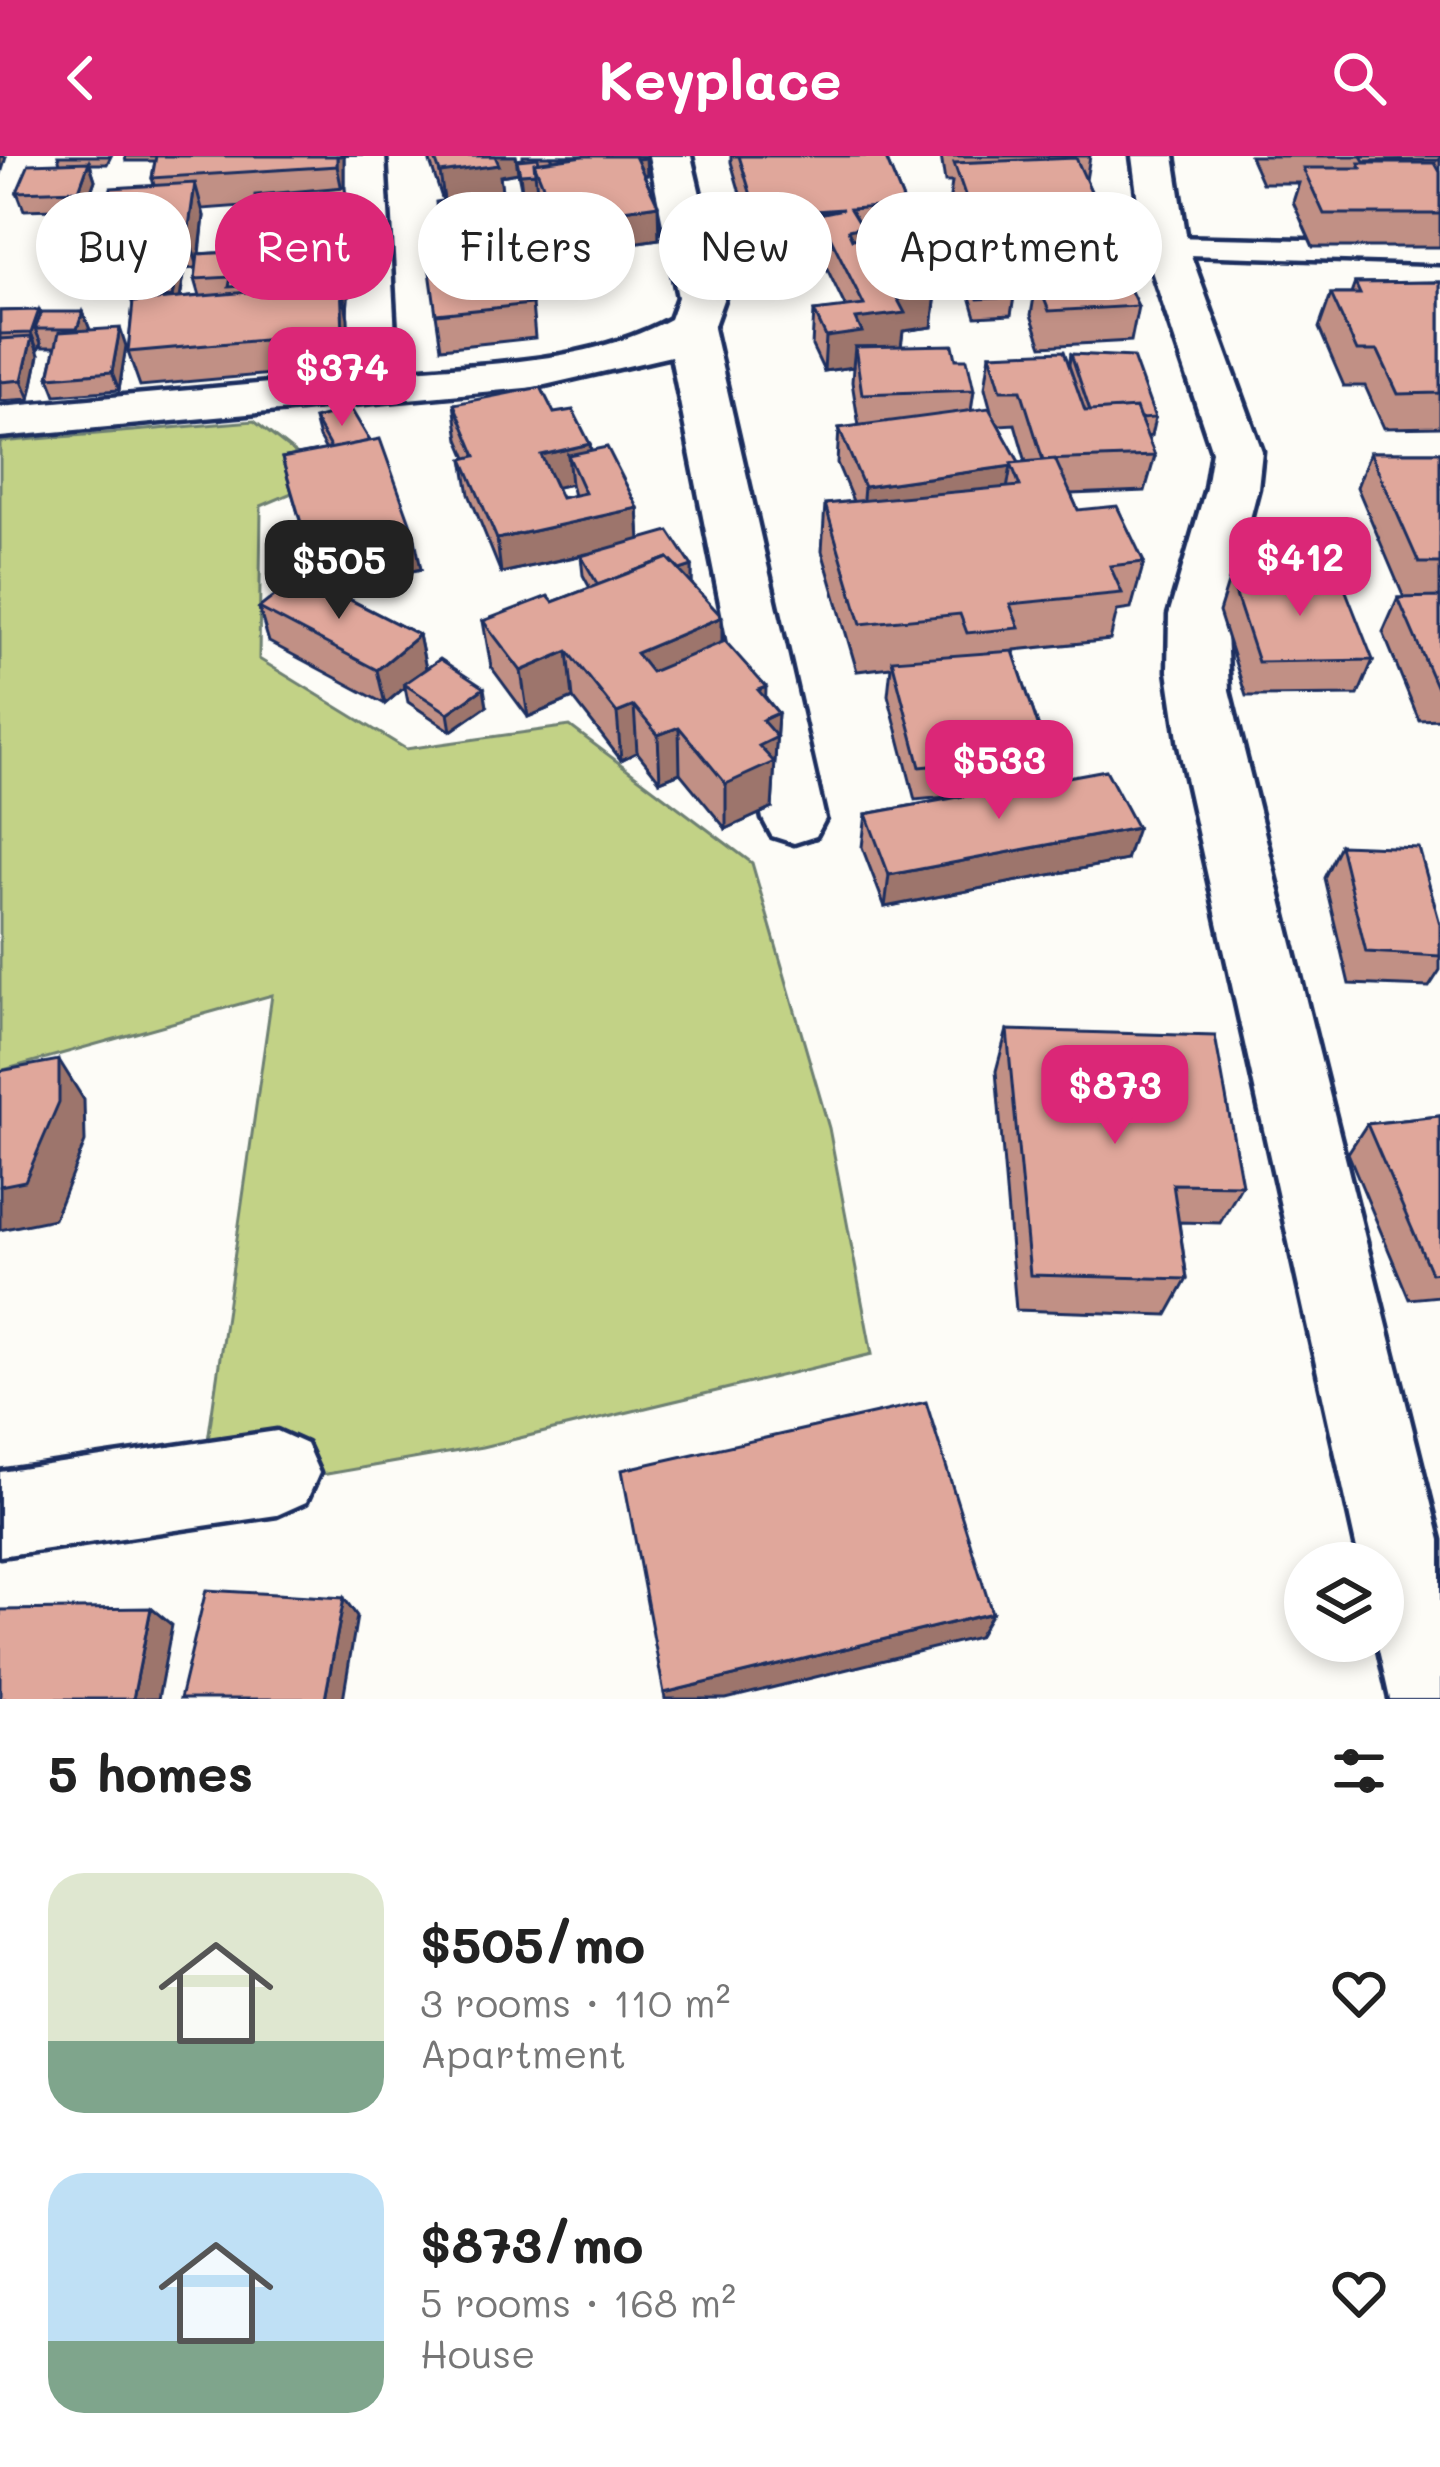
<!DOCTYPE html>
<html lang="en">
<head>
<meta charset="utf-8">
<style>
  body { margin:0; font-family:Mali,sans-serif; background:#f2f2f2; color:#222; height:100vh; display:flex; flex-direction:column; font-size:45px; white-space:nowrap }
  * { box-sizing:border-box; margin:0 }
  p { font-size:39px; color:#767676 }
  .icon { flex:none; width:66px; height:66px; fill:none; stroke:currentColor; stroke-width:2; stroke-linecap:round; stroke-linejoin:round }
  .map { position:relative; height:1543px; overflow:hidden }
  .details { display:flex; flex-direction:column; background:#fff; flex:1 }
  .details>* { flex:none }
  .top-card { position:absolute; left:36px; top:36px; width:1368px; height:108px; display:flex; gap:24px }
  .fabs { position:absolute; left:1284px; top:1386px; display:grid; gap:24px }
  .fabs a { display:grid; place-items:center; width:120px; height:120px; border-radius:50%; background:#fff; box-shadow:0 6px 18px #0003; font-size:60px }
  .price { position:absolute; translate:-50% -102px; padding:0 27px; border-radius:24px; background:#db2777; color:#fff; font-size:39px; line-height:78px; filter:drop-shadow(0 3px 6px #0008) }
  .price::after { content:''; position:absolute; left:50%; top:72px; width:36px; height:27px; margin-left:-18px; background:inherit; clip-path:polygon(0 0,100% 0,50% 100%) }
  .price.current { background:#222; color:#fff }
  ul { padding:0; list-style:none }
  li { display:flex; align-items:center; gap:36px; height:300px; padding:0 48px }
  li span { display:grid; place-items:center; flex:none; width:336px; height:240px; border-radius:36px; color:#555 }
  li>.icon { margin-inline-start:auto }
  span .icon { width:144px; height:144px; fill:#fffc; stroke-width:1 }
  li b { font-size:51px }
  h2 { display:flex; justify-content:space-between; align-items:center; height:144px; padding:0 48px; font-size:51px }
  .pill { padding:0 42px; border-radius:54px; background:#fff; box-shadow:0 6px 18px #0003; font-size:42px; line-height:108px }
  .pill.current { background:#db2777; color:#fff }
  header { display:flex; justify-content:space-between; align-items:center; height:156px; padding:0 48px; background:#db2777; color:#fff; font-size:54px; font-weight:800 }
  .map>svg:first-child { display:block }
  .green { fill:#c2d286; stroke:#6e8072; stroke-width:3 }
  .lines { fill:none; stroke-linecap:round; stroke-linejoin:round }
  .lane-casing { stroke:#1b2f5e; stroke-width:9 }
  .street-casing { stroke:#1b2f5e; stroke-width:9 }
  .lane { fill:#fdfcf7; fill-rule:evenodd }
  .street { fill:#fdfcf7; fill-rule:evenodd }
  .wall { fill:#c19085; stroke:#1b2f5e; stroke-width:3; fill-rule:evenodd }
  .shaded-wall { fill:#9d756c; stroke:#1b2f5e; stroke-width:3 }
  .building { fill:#e0a79b; stroke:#1b2f5e; stroke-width:3 }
</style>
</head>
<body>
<header><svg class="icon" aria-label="back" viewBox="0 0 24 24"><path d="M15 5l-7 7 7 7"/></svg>Keyplace<svg class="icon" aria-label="search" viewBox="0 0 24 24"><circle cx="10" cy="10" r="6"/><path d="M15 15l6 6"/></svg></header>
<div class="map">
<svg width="1440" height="1543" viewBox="0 0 1440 1543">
  <rect width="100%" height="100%" fill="#fdfcf7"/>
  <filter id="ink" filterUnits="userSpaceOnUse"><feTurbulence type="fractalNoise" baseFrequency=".00833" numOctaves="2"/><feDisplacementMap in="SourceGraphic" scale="24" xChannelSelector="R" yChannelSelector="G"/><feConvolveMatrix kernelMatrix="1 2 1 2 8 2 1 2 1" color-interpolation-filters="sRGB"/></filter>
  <g filter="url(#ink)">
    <path class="green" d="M 254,265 L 327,322 L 261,350 L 259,503 L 406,593 L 570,570 L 752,707 L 829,972 L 872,1198 L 482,1291 L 200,1340 L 272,839 L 0,915 L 0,286 Z"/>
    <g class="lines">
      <g class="lane-casing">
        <path id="lane" d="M 1166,81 L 1440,87 L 1440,107 L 1155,98 L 1150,91 L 1155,84 Z"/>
      </g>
      <g class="street-casing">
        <g id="street">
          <path d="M 343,0 L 385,0 L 397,215 C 488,207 588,208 670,163 L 678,141 L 649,0 L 691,0 L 724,141 L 713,172 L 825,663 L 816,680 L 794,687 L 772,680 L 763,663 L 671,200 L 536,231 L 0,281 L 0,251 L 348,220 Z"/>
          <path d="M 1132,0 L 1174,0 L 1188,91 L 1262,295 L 1258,332 L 1225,459 L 1229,534 L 1440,1384 L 1440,1543 L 1390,1543 L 1377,1485 L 1383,1485 L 1383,1407 L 1360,1407 L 1179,590 L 1168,515 L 1169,459 L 1206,332 L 1212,295 L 1144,91 Z"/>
          <path d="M 277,1275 L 306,1288 L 319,1317 L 306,1346 L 277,1359 L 0,1400 L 0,1316 Z"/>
        </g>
      </g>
      <use href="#lane" class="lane"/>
      <use href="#street" class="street"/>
    </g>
    <g class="wall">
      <path d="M 58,0 L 111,0 L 107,8 L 90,8 L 95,24 L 85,52 L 24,54 L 17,36 L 60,7 Z"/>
      <path d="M 125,0 L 344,0 L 344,31 L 348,48 L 351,85 L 346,86 L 350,108 L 347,158 L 350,211 L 140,230 L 128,196 L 133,149 L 131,143 L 138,116 L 111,118 L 100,84 L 154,29 L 152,22 L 155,5 L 126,5 ZM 255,49 L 255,68 L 258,79 L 232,96 L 200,98 L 204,60 L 202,53 ZM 197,112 L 195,123 L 200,140 L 180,142 L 184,119 L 183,113 Z"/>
      <path d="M 428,0 L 516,0 L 517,4 L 523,3 L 523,0 L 645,0 L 647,19 L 644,20 L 659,83 L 584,94 L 578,80 L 554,83 L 537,34 L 522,36 L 518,17 L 500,20 L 502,36 L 506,35 L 511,79 L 532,148 L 535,182 L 441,192 L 436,158 L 443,45 Z"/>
      <path d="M 731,0 L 885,0 L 905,49 L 902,76 L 936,137 L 932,171 L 903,175 L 901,190 L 956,203 L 974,234 L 971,255 L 992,258 L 985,232 L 990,198 L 1069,208 L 1071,198 L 1155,262 L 1151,280 L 1147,281 L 1155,300 L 1145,335 L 1071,338 L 1078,354 L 1144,406 L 1131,453 L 1117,455 L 1110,484 L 1015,494 L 1014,498 L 1048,599 L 1041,626 L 1126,704 L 885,751 L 862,691 L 866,658 L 968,639 L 915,644 L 888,539 L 891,511 L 857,515 L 822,395 L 825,348 L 853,345 L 837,307 L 839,272 L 859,270 L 852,226 L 853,211 L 824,215 L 812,190 L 814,155 L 846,152 L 817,92 L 817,89 L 756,93 L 731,6 ZM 1015,268 L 1026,306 L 1019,306 L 998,269 Z"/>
      <path d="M 941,0 L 1090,0 L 1086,24 L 1099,53 L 1094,74 L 1138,150 L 1131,185 L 1042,190 L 1031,159 L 1035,135 L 1026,112 L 1029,89 L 967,92 L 950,41 L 952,26 L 945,26 Z"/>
      <path d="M 1250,0 L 1440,0 L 1440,91 L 1313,91 L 1293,46 L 1299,27 L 1262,27 Z"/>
      <path d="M 952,99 L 1014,141 L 1011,159 L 976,161 L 969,137 L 956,138 L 949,117 Z"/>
      <path d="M 1440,126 L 1440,271 L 1384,272 L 1365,230 L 1344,230 L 1319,172 L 1331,138 L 1351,138 L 1355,127 Z"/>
      <path d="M 39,154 L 41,159 L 83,156 L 90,174 L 126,190 L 119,234 L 56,239 L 49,221 L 56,191 L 42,191 L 41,187 L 37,195 L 39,199 L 30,243 L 0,245 L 0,155 Z"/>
      <path d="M 454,248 L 554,257 L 590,288 L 591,294 L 638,352 L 640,384 L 692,410 L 692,428 L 722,486 L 778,557 L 772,652 L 726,673 L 680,617 L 660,625 L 637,596 L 621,604 L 573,542 L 528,561 L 491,511 L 483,465 L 553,446 L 590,432 L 583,419 L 581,400 L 598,396 L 501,417 L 469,338 L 463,303 L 467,302 L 459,283 ZM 571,328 L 574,340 L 561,342 L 556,331 Z"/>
      <path d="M 314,263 L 421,413 L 330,433 L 419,479 L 426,513 L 487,550 L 451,575 L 408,546 L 405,531 L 385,548 L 269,486 L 259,452 L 318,427 L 282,302 L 326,294 L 319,282 Z"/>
      <path d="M 1370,296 L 1440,296 L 1440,563 L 1419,564 L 1383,476 L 1398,442 L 1404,442 L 1357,331 Z"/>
      <path d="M 1230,421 L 1373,504 L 1358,539 L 1246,540 L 1219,456 Z"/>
      <path d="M 1340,689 L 1440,800 L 1440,814 L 1429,831 L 1349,828 L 1324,722 Z"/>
      <path d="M 1007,874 L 1242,1029 L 1220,1067 L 1179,1066 L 1187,1123 L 1167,1159 L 1016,1154 L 996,915 Z"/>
      <path d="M 1440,960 L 1440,1140 L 1409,1143 L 1348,997 L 1367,968 Z"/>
    </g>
    <g class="shaded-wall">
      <path d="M 0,0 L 6,1 L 0,21 Z"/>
      <path d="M 337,0 L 344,0 L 344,44 L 337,10 Z"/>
      <path d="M 492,0 L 516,0 L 518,17 L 500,20 L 503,42 L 445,50 L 440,17 Z"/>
      <path d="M 646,2 L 647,19 L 557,30 L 556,12 Z"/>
      <path d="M 89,6 L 95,24 L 85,52 L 79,34 Z"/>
      <path d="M 535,17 L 537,34 L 522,36 L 520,18 Z"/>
      <path d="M 195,27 L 204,60 L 198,111 L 188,78 Z"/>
      <path d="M 575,46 L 578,80 L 554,83 L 551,49 Z"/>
      <path d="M 658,49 L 659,83 L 584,94 L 581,60 Z"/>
      <path d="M 861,71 L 858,105 L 848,74 Z"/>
      <path d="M 343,74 L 350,108 L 347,158 L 340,124 Z"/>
      <path d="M 179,101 L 184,119 L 177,159 L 172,141 Z"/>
      <path d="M 341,128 L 348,162 L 350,211 L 343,177 Z"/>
      <path d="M 936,137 L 932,171 L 903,175 L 901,191 L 855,191 L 853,211 L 824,215 L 826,181 L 856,163 L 897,142 Z"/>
      <path d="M 39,154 L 46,172 L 35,173 L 41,187 L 38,195 L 31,177 Z"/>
      <path d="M 83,156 L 90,174 L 83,191 L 77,173 Z"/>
      <path d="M 120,172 L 126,190 L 119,234 L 112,216 Z"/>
      <path d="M 32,181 L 39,199 L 30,243 L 22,224 Z"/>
      <path d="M 590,288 L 593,323 L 568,299 L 571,328 L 545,334 L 541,299 Z"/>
      <path d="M 1011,310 L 1005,345 L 861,366 L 864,331 Z"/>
      <path d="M 638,352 L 640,386 L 501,417 L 497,383 Z"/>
      <path d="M 414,378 L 421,413 L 321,435 L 311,401 Z"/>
      <path d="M 692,410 L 692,429 L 603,437 Z"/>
      <path d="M 722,461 L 722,508 L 638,544 L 636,497 Z"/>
      <path d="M 419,479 L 426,513 L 404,528 L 405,531 L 385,548 L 377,514 Z"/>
      <path d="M 568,495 L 573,542 L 528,561 L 521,515 Z"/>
      <path d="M 766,531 L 765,563 L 778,557 L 772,652 L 726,673 L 726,628 L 758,534 Z"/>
      <path d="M 484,532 L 487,550 L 451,575 L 448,557 Z"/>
      <path d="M 634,550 L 637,596 L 621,604 L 617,557 Z"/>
      <path d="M 679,571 L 680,617 L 660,625 L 658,579 Z"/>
      <path d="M 1137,672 L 1126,704 L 885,751 L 889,719 Z"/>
      <path d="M 59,904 L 84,944 L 85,986 L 54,1063 L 0,1074 L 0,1030 Z"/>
      <path d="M 344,1442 L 357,1460 L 343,1543 L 325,1543 Z"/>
      <path d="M 151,1452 L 172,1469 L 158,1543 L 133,1543 Z"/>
      <path d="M 992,1457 L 978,1481 L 726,1543 L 665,1543 L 664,1537 Z"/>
    </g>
    <g class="building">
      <path d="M 156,0 L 337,0 L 337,10 L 152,22 Z"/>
      <path d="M 434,0 L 495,0 L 499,9 L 440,17 Z"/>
      <path d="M 551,0 L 583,0 L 553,4 Z"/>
      <path d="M 583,0 L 635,0 L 658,49 L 581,60 L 575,46 L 551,49 L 534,7 Z"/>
      <path d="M 739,0 L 885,0 L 905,49 L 850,53 L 861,71 L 848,74 L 852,83 L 902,76 L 936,137 L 897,142 L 905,157 L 856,163 L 862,176 L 826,181 L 814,155 L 864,149 L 819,58 L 843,53 L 757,59 Z"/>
      <path d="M 1361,0 L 1440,0 L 1440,4 L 1364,5 Z"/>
      <path d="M 538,2 L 539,6 L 534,7 L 535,17 L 520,18 L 517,4 Z"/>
      <path d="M 1076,2 L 1099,53 L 972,59 L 954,7 Z"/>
      <path d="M 89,6 L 79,34 L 17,36 L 29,8 Z"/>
      <path d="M 1359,7 L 1435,7 L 1440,16 L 1440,58 L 1324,58 L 1303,12 L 1361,12 Z"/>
      <path d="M 195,27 L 188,78 L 100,84 L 111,32 Z"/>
      <path d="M 345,31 L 348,67 L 290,72 L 289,64 L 255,68 L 255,39 Z"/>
      <path d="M 506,35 L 510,72 L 491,73 L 492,81 L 439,86 L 436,46 Z"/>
      <path d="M 343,74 L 340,124 L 229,131 L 231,121 L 195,123 L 198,98 L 232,96 L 234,81 Z"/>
      <path d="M 1102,74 L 1138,150 L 1049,155 L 1037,125 L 1051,125 L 1031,78 Z"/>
      <path d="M 518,78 L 532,148 L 436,158 L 426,87 Z"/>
      <path d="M 1000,97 L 1014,141 L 978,143 L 971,119 L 958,120 L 952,99 Z"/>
      <path d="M 179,101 L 172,141 L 131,143 L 141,103 Z"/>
      <path d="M 1440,126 L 1440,237 L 1398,238 L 1378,195 L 1357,195 L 1331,138 L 1360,138 L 1355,127 Z"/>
      <path d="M 341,128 L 343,177 L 128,196 L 133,146 Z"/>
      <path d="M 39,154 L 31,177 L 0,178 L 0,155 Z"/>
      <path d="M 42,156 L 83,156 L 77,173 L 35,173 Z"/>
      <path d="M 120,172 L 112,216 L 49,221 L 59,176 Z"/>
      <path d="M 32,181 L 22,224 L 0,226 L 0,183 Z"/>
      <path d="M 953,189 L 956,203 L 967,203 L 974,234 L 862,238 L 855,191 Z"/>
      <path d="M 1064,195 L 1085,255 L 1136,252 L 1155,300 L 1043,304 L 1021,234 L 1001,234 L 990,198 Z"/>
      <path d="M 1071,198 L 1133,201 L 1155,262 L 1140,263 L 1136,252 L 1090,255 Z"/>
      <path d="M 541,231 L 554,257 L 573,254 L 590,288 L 541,299 L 561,342 L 585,337 L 568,299 L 607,291 L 638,352 L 497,383 L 463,303 L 476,300 L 454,248 Z"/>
      <path d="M 989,252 L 1019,306 L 1011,307 L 1012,310 L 864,331 L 839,272 Z"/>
      <path d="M 351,253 L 370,285 L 331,293 L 314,263 Z"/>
      <path d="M 380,283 L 414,378 L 311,401 L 282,302 Z"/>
      <path d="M 1370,296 L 1440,296 L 1440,407 L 1419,407 Z"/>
      <path d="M 1055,303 L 1078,354 L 1117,350 L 1144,406 L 1110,410 L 1122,437 L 1010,448 L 1019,472 L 967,477 L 960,458 L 861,468 L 825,348 L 1020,330 L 1011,307 Z"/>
      <path d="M 669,375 L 692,410 L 680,414 L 668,402 L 598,429 L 581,400 Z"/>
      <path d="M 668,402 L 722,461 L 636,497 L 651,516 L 725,485 L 766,531 L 758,534 L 778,557 L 762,564 L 777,581 L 759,590 L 774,606 L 726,628 L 679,571 L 658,579 L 634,550 L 617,557 L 568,495 L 521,515 L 483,465 L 548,440 L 553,446 Z"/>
      <path d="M 301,419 L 419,479 L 377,514 L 259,452 Z"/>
      <path d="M 1340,420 L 1373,504 L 1258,506 L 1230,421 Z"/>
      <path d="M 1440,441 L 1440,530 L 1436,530 L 1398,442 Z"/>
      <path d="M 1013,495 L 1048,599 L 920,611 L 892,504 Z"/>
      <path d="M 440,503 L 484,532 L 448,557 L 404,528 Z"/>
      <path d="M 1106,614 L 1137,672 L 889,719 L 866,658 Z"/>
      <path d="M 1340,689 L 1419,692 L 1440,768 L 1440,800 L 1366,796 Z"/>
      <path d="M 1007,874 L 1215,880 L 1242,1029 L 1173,1028 L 1187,1123 L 1030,1119 Z"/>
      <path d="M 59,904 L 59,946 L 25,1025 L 0,1030 L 0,915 Z"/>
      <path d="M 1440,960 L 1440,1116 L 1431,1117 L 1367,968 Z"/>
      <path d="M 926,1246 L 992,1457 L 664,1537 L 622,1314 Z"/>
      <path d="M 206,1434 L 344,1442 L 325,1543 L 180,1543 Z"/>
      <path d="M 151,1452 L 133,1543 L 0,1543 L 0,1454 Z"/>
    </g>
  </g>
</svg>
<div class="fabs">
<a><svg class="icon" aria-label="layers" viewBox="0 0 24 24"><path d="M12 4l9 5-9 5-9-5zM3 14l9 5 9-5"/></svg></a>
</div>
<b class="price" style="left:342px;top:273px">$374</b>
<b class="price" style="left:1300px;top:463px">$412</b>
<b class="price current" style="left:339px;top:466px">$505</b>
<b class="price" style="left:999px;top:666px">$533</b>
<b class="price" style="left:1115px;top:991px">$873</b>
<div class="top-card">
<a class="pill">Buy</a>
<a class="pill current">Rent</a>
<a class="pill">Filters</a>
<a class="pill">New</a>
<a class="pill">Apartment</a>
</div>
</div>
<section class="details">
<h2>5 homes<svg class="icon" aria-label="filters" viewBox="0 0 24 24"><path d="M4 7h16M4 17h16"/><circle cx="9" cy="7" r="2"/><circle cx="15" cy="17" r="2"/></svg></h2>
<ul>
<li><span style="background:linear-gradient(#dfe7d0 70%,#7fa58c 0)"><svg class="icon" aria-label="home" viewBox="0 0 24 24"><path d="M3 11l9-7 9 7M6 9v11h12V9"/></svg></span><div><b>$505/mo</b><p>3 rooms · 110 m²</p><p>Apartment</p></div><svg class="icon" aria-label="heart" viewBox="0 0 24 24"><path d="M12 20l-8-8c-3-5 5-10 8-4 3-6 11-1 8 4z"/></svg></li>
<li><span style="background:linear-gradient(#bfe0f5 70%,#7fa58c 0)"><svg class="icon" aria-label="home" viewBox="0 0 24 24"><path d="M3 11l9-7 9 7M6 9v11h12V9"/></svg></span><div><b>$873/mo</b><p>5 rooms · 168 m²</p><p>House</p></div><svg class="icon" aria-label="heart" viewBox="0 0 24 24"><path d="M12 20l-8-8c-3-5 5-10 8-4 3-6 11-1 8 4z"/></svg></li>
</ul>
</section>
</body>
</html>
